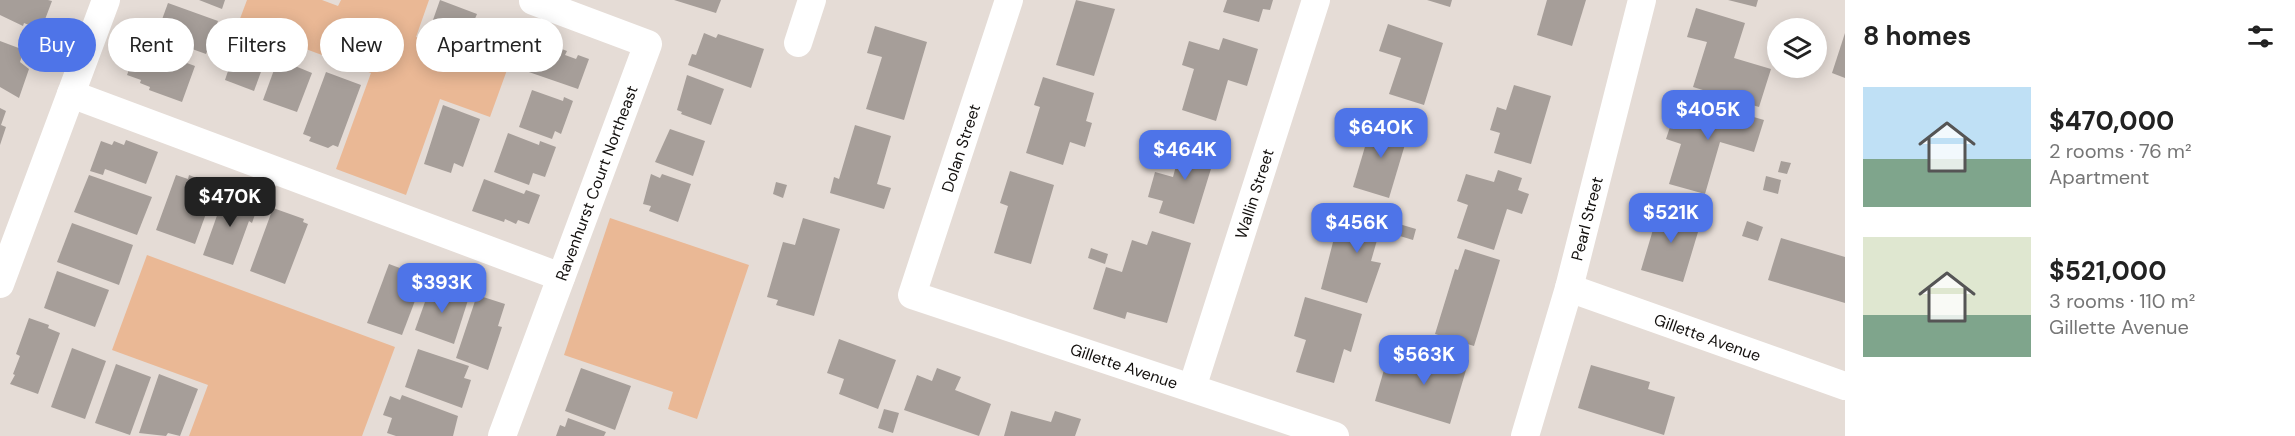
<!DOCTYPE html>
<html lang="en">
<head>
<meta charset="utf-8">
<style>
  body { margin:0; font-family:"DM Sans",sans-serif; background:#f6f6f6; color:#222; height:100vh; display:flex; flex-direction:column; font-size:22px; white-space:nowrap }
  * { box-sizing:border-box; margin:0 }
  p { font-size:20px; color:#767676 }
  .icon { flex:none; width:33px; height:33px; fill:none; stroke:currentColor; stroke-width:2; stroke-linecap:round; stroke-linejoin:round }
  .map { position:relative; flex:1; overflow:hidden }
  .details { display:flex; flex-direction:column; background:#fff; width:450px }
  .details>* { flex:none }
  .banner { position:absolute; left:18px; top:18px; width:570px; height:54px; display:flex; gap:12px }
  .fabs { position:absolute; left:1767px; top:18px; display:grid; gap:12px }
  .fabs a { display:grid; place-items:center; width:60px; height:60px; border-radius:50%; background:#fff; box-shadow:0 3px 15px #0003; font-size:30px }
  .price { position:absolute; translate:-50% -51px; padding:0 14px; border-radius:12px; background:#4e74e8; color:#fff; font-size:20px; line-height:39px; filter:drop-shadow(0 2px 3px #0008) }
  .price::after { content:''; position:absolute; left:50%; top:36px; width:18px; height:14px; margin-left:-9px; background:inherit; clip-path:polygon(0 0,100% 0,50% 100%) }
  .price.on { background:#222; color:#fff }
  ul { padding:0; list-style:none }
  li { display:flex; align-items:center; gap:18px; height:150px; padding:0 18px }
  li span { display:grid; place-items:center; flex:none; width:168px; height:120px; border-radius:0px; color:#555 }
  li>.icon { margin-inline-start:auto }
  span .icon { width:72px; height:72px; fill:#fffc; stroke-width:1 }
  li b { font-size:26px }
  h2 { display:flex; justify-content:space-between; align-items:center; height:72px; padding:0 18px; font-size:26px }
  .tag { padding:0 21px; border-radius:27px; background:#fff; box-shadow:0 3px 15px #0003; font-size:21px; line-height:54px }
  .tag.on { background:#4e74e8; color:#fff }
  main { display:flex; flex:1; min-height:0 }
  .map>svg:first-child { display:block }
  .green { fill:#eab895 }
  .building { fill:#a69e99 }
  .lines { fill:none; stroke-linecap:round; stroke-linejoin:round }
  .street { stroke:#fff; stroke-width:28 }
  .labels { text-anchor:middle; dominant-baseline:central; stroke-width:4.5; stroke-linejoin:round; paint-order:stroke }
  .street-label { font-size:16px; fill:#13100e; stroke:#fff }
</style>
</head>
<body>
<main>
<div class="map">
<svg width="1845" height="436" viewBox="0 0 1845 436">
  <rect width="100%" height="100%" fill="#e5dcd6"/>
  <g class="green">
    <path d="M 247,0 L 322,0 L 338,6 L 341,0 L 429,0 L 416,37 L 507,70 L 490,117 L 440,99 L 406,195 L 336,169 L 371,73 L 238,24 Z"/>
    <path d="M 610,218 L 749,265 L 697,419 L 668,409 L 673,392 L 564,355 Z"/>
    <path d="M 147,255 L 395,347 L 362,436 L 189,436 L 208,385 L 112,350 Z"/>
  </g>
  <g class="building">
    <path d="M 0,0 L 48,0 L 52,1 L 41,30 L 24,23 L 23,26 L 0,15 Z"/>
    <path d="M 199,0 L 225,0 L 222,9 Z"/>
    <path d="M 440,0 L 477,14 L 474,21 L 489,26 L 479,52 L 428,34 Z"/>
    <path d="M 674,0 L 721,0 L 716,13 Z"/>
    <path d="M 1076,0 L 1115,9 L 1094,76 L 1056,65 Z"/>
    <path d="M 1227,0 L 1273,0 L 1270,10 L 1263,9 L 1259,22 L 1223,12 Z"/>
    <path d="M 1427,0 L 1452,0 L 1450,7 Z"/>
    <path d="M 1547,0 L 1586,0 L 1572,46 L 1537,35 Z"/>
    <path d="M 1728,0 L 1758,0 L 1756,7 Z"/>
    <path d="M 168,3 L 218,21 L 206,54 L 156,36 Z"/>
    <path d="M 1696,8 L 1745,23 L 1734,58 L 1771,69 L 1759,107 L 1693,87 L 1707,42 L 1687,37 Z"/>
    <path d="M 1388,24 L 1443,43 L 1424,105 L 1389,94 L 1401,58 L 1379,51 Z"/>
    <path d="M 875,26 L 927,42 L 904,120 L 866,109 L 882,57 L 867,53 Z"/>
    <path d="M 704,33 L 716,38 L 718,34 L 764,49 L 751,88 L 688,65 L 692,54 L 696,55 Z"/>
    <path d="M 1845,33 L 1845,78 L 1832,73 Z"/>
    <path d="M 1223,38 L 1258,49 L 1247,86 L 1228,80 L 1216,121 L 1182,110 L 1194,69 L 1182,65 L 1189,41 L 1219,50 Z"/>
    <path d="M 535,39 L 567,51 L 565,55 L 576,59 L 578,55 L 589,59 L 578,89 L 523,70 Z"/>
    <path d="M 0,41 L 24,50 L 20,62 L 29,69 L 19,98 L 0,87 Z"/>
    <path d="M 138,45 L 195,66 L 182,102 L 149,90 L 150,87 L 140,83 L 141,80 L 127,75 Z"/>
    <path d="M 236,47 L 266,58 L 254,91 L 225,80 Z"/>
    <path d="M 278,59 L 312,73 L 297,112 L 263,100 Z"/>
    <path d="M 326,72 L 361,85 L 338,147 L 333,145 L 328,148 L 309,141 L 311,137 L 303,134 Z"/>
    <path d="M 687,75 L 724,89 L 711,125 L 681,114 L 682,112 L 677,110 Z"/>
    <path d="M 1043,77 L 1094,93 L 1086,121 L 1092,123 L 1085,147 L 1070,142 L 1063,165 L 1026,153 L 1040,107 L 1034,105 Z"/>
    <path d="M 1514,85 L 1551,96 L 1531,164 L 1494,153 L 1500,133 L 1490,130 L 1497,107 L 1506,110 Z"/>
    <path d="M 532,90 L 563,101 L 564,97 L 573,101 L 561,134 L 555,131 L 552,139 L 519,127 Z"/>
    <path d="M 1692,99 L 1764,120 L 1754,152 L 1720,142 L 1705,194 L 1669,184 L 1681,144 L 1666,139 L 1673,118 L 1685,122 Z"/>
    <path d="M 443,105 L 480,119 L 463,167 L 454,163 L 451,173 L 424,164 Z"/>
    <path d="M 0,108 L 6,111 L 1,125 L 6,127 L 0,145 Z"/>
    <path d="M 1373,120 L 1409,131 L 1389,198 L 1353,187 Z"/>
    <path d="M 855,125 L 891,136 L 877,184 L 891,188 L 884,209 L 830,193 L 834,177 L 839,179 Z"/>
    <path d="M 670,129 L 705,141 L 693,176 L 655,162 Z"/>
    <path d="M 508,133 L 539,145 L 540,141 L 556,147 L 545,177 L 533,173 L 529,185 L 494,172 Z"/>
    <path d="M 1184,136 L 1218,146 L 1194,224 L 1159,213 L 1163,201 L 1148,197 L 1155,172 L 1173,177 Z"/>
    <path d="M 126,140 L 158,152 L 146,184 L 105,169 L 103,175 L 90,171 L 101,141 L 112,145 L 114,141 L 124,145 Z"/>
    <path d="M 1781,161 L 1791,163 L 1787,174 L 1778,172 Z"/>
    <path d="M 1498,170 L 1522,178 L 1518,190 L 1529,194 L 1522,214 L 1507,209 L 1494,250 L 1457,238 L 1468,205 L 1457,201 L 1466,174 L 1494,182 Z"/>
    <path d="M 1010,171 L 1054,185 L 1031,264 L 994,253 L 1008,206 L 1000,203 Z"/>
    <path d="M 651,174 L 660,178 L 662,174 L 691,184 L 678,222 L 649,211 L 651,206 L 643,204 Z"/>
    <path d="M 89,175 L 152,197 L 137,235 L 74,212 Z"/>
    <path d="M 176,175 L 188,179 L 189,175 L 216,186 L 195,244 L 156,230 Z"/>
    <path d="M 1766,176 L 1781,180 L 1778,194 L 1763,190 Z"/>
    <path d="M 484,179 L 524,194 L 526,190 L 540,195 L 529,224 L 518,220 L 516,224 L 505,219 L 504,222 L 472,211 Z"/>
    <path d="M 776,182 L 787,185 L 783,198 L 773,194 Z"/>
    <path d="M 225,193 L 259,203 L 252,223 L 249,221 L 233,265 L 203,255 Z"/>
    <path d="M 1660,206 L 1698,217 L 1694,231 L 1698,232 L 1683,282 L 1641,270 Z"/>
    <path d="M 1342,207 L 1416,229 L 1413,240 L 1380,230 L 1371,261 L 1381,263 L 1367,303 L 1321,289 Z"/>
    <path d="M 273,208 L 304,219 L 303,222 L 308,224 L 285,284 L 250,271 Z"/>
    <path d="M 803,218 L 840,229 L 814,316 L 776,305 L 778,300 L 767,297 L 783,242 L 795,245 Z"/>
    <path d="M 1747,221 L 1763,227 L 1758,241 L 1742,236 Z"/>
    <path d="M 72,223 L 133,245 L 119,285 L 57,262 Z"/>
    <path d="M 1152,231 L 1191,243 L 1167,323 L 1127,312 L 1125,319 L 1093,309 L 1106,267 L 1122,272 L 1132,240 L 1147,245 Z"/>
    <path d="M 1781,238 L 1845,257 L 1845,303 L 1768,280 Z"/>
    <path d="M 1091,248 L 1108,254 L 1105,264 L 1088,258 Z"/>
    <path d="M 1465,249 L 1500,260 L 1474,346 L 1435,334 L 1455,269 L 1458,270 Z"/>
    <path d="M 389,264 L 424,277 L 402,335 L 367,323 Z"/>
    <path d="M 57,271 L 109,290 L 95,327 L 44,308 Z"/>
    <path d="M 431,285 L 469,297 L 454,344 L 415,330 Z"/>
    <path d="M 477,295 L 505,304 L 498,326 L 502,327 L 488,370 L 456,358 Z"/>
    <path d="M 1305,297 L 1362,314 L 1351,352 L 1344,349 L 1334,383 L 1296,372 L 1306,340 L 1294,336 Z"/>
    <path d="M 29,318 L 49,325 L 48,328 L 60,333 L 38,394 L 10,384 L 15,375 L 13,374 L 20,356 L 16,354 Z"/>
    <path d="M 839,339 L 896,360 L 878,409 L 839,394 L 844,379 L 827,373 Z"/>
    <path d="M 72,348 L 106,361 L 85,419 L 51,407 Z"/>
    <path d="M 418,349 L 469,366 L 464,378 L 471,380 L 462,408 L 405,387 Z"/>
    <path d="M 1432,349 L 1469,360 L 1450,424 L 1375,401 L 1388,356 L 1426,368 Z"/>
    <path d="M 116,364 L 151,377 L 130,435 L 95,423 Z"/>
    <path d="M 1591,365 L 1650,382 L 1648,389 L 1675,397 L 1664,435 L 1578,408 Z"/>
    <path d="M 581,368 L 631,386 L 615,430 L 565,411 Z"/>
    <path d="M 937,368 L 961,377 L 955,390 L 991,404 L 979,436 L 904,410 L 917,375 L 932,381 Z"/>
    <path d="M 159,374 L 198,389 L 180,436 L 168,433 L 166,436 L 139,433 Z"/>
    <path d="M 402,395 L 458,416 L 453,436 L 396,436 L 387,433 L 392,418 L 383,415 L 390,396 L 400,400 Z"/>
    <path d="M 884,409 L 899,413 L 893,433 L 878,428 Z"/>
    <path d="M 1011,411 L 1051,422 L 1055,411 L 1081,419 L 1075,436 L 1004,436 Z"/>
    <path d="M 568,418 L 606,432 L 604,436 L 556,436 L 560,425 L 565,427 Z"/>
  </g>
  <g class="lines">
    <g class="street">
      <path id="s1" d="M 1009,0 L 912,295 L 1335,436"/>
      <path d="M 798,43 L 812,0"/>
      <path d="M 71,94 L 561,277"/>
      <path d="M 0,284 L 106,0"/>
      <path id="s2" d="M 1569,288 L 1845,386"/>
      <path id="s3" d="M 1192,388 L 1316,0"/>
      <path id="s4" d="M 502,436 L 648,44 L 533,1"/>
      <path id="s5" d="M 1525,436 L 1569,288 L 1642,0"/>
    </g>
  </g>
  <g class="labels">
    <g class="street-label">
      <text transform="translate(961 148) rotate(-72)">Dolan Street</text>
      <text stroke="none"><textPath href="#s4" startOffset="270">Ravenhurst Court Northeast</textPath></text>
      <text stroke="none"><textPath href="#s3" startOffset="204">Wallin Street</textPath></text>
      <text stroke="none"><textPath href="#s5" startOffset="226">Pearl Street</textPath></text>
      <text stroke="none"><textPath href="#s2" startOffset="147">Gillette Avenue</textPath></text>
      <text stroke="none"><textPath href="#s1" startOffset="534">Gillette Avenue</textPath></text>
    </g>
  </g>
</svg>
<div class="fabs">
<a><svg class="icon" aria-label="layers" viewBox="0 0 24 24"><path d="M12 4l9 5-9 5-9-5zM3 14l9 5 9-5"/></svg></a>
</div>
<b class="price" style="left:1708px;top:141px">$405K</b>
<b class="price" style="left:1381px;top:159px">$640K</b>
<b class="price" style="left:1185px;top:181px">$464K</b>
<b class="price on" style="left:230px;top:228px">$470K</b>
<b class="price" style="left:1671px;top:244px">$521K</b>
<b class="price" style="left:1357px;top:254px">$456K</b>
<b class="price" style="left:442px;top:314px">$393K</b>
<b class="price" style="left:1424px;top:386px">$563K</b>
<div class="banner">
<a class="tag on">Buy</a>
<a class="tag">Rent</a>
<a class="tag">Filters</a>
<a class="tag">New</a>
<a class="tag">Apartment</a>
</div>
</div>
<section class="details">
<h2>8 homes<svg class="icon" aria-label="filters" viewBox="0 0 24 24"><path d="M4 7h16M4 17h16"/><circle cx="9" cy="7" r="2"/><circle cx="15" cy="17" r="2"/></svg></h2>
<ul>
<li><span style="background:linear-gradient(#bfe0f5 60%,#7fa58c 0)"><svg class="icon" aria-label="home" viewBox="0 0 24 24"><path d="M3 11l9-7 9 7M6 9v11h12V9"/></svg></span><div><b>$470,000</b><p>2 rooms · 76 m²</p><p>Apartment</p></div></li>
<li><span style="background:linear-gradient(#dfe7d0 65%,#7fa58c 0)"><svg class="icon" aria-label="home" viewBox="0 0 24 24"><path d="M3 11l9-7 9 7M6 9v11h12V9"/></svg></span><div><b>$521,000</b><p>3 rooms · 110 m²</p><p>Gillette Avenue</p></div></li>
</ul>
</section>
</main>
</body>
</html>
